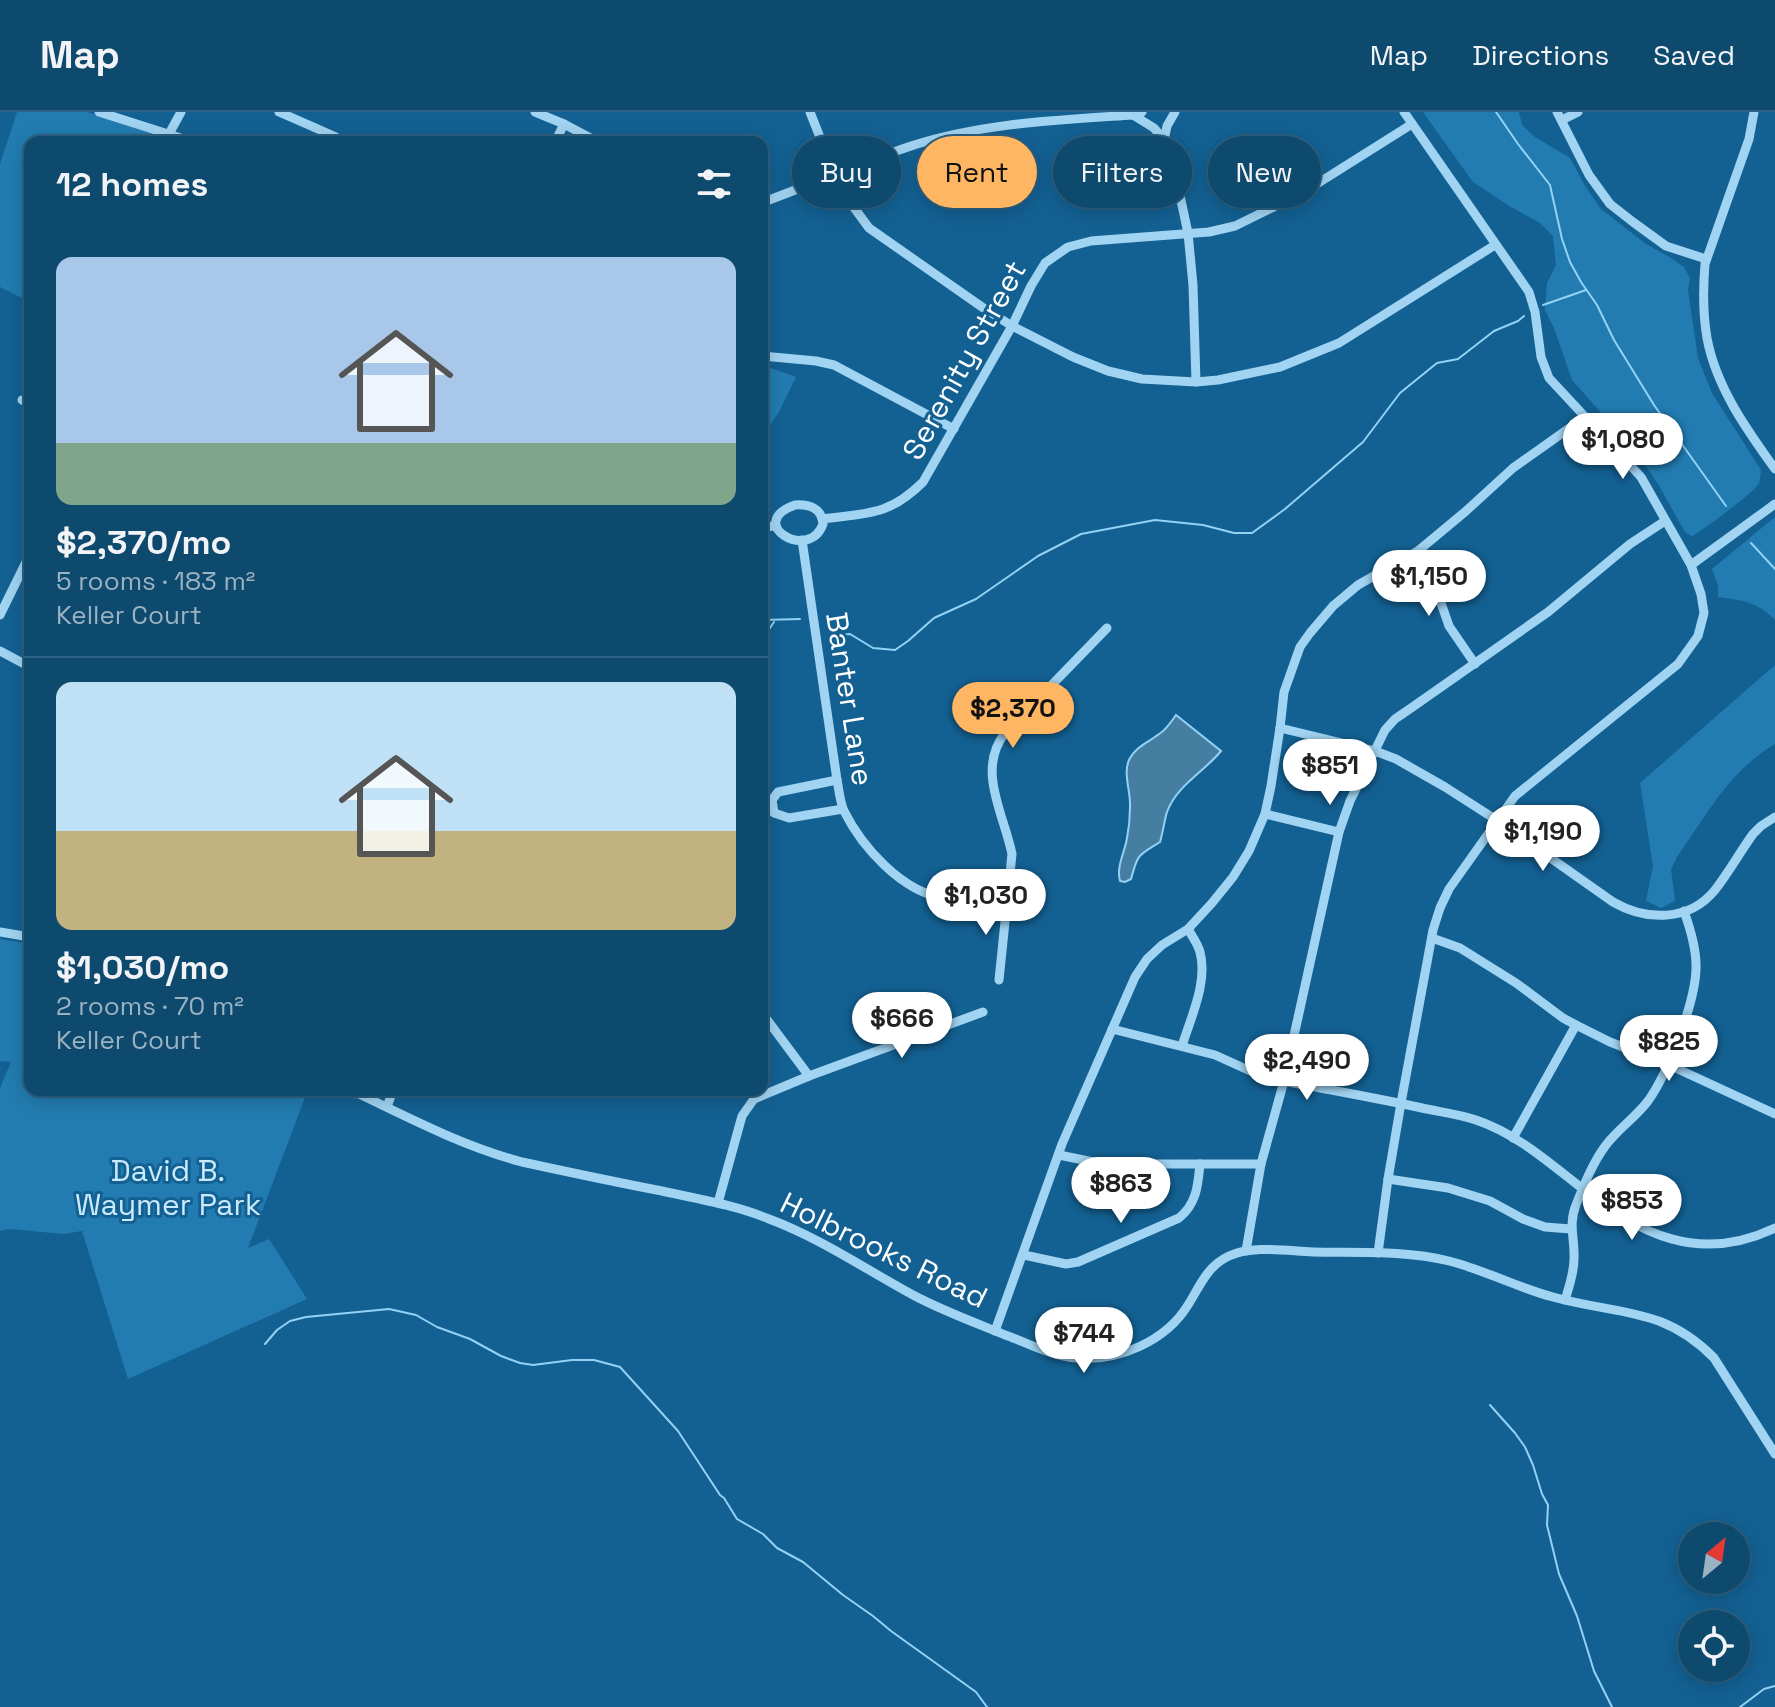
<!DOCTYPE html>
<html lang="en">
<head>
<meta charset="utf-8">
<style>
  body { margin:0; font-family:"Space Grotesk",sans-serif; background:#1c5376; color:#f1f3f6; height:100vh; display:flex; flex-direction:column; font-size:30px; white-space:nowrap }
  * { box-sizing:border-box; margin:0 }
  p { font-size:26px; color:#9bb2c2 }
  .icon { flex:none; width:44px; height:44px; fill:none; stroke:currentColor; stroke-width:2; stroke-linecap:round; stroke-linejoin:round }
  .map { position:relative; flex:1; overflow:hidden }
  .panel { position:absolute; left:24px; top:24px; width:744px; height:960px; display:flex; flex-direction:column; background:#0e496e; border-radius:16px; box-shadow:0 4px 20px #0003,0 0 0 2px #2e6181 }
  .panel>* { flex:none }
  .top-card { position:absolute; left:792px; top:24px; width:760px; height:72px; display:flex; gap:16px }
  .needle { width:52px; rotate:29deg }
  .tools { position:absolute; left:1678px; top:1410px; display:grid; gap:16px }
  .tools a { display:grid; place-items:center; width:72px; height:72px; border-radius:50%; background:#0e496e; box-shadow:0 4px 20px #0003,0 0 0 2px #2e6181; font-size:40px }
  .price { position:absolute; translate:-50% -68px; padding:0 18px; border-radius:28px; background:#fff; color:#222; font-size:26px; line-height:52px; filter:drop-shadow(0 2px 4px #0008) }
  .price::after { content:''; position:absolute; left:50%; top:48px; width:24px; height:18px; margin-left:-12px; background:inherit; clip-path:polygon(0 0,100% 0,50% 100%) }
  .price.on { background:#ffb662; color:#111 }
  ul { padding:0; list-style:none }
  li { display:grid; align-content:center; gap:16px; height:424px; padding:0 32px }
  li+li { border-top:2px solid #2e6181 }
  li span { display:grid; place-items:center; height:248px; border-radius:16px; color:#555 }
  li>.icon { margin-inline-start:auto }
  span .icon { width:144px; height:144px; fill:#fffc; stroke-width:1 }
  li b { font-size:34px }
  h2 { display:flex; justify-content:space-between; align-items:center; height:96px; padding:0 32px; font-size:34px }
  .chip { padding:0 28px; border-radius:36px; background:#0e496e; box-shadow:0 4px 20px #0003,0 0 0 2px #2e6181; font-size:28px; line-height:72px }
  .chip.on { background:#ffb662; color:#111 }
  header { display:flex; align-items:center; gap:48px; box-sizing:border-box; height:112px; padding:0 40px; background:#0e496e; border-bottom:2px solid #2e6181 }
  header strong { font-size:38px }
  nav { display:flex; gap:44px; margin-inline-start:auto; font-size:28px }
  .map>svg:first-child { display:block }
  .green { fill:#227cb1 }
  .water { fill:#467ea1; stroke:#93d2f5; stroke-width:2 }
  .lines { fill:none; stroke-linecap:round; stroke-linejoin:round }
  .stream { stroke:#93d2f5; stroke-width:2 }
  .minor { stroke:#a1d4f2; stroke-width:9 }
  .labels { text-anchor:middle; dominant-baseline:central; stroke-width:6; stroke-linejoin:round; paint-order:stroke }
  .street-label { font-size:30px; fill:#fff; stroke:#136193 }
  .park-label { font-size:30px; fill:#c9e9fd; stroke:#136193 }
</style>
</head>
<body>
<header>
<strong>Map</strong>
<nav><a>Map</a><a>Directions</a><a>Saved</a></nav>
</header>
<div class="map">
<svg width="1775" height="1595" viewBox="0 0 1775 1595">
  <rect width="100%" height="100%" fill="#136193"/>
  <g class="green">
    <path d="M 17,0 L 87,0 L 176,30 L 30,30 L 30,190 L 0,175 L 0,52 Z"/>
    <path d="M 1423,0 L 1519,0 L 1522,13 L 1535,25 L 1570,46 L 1585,74 L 1601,97 L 1646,132 L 1671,146 L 1684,155 L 1690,166 L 1688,178 L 1698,246 L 1712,281 L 1761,358 C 1761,360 1760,368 1759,371 C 1756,379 1702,419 1692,424 L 1685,420 L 1658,372 L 1636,340 L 1572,268 L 1554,216 L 1545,198 L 1547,171 L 1556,153 L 1553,124 L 1540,111 L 1511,95 L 1473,70 Z"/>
    <path d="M 762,253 L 796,265 L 778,302 L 762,324 Z"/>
    <path d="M 1775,405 L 1775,508 C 1758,490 1742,488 1718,485 L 1718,473 L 1712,457 Z"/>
    <path d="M 1775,553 L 1775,632 C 1731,657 1705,705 1677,745 L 1671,757 L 1675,789 L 1661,796 L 1646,789 L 1653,754 L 1640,671 Z"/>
    <path d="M 0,827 L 30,832 L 30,978 L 339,978 L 358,987 L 307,980 L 248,1136 L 269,1127 L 307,1187 L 128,1267 L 82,1119 L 64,1122 L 9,1117 L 0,1119 L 0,976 L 11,950 L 0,949 Z"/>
  </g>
  <path class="water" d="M 1176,603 L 1221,639 C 1204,660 1177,673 1167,700 C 1164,710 1163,720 1160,730 C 1138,744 1138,741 1131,767 L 1125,770 L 1120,769 C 1116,754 1125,740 1127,726 C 1129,716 1130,705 1130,695 C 1131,679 1122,660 1130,646 C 1137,634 1149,630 1159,622 C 1166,618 1171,610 1176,603 Z"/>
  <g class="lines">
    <g class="stream">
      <path d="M 1496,0 L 1518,32 L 1550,73 L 1562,127 L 1570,150 L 1581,170 L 1597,193 L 1614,228 L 1654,293 L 1726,394"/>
      <path d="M 1543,193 L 1586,178"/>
      <path d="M 1751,431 L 1775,457"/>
      <path d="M 762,508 L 800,507"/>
      <path d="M 830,524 L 850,522 L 873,536 L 895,538 L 908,529 L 934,506 L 976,487 L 1038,444 L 1081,422 L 1155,408 L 1203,413 L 1234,421 L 1252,421 L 1285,397 L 1363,330 L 1400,281 L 1437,251 L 1458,247 L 1494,219 L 1518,209 L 1524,204"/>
      <path d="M 762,528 L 774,510"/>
      <path d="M 265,1232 L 277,1218 L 290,1209 L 306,1205 L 389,1197 L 416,1203 L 437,1215 L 470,1227 L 501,1244 L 520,1251 L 533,1253 L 572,1248 L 594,1248 L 620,1255 L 678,1319 L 720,1383 L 724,1386 L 737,1407 L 763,1422 L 777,1436 L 803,1450 L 843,1483 L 873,1504 L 891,1519 L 976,1580 L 987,1595"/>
      <path d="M 1490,1293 L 1515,1321 L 1525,1335 L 1533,1353 L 1542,1382 L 1548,1393 L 1547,1413 L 1559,1462 L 1577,1504 L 1594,1559 L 1612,1595"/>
      <path d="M 1740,1595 L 1764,1577 L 1775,1574"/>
    </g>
    <g class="minor">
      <path d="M 99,0 L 193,30"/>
      <path d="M 279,0 L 336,25"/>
      <path d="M 535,0 L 564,12 L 598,30"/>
      <path d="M 810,0 L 835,63 L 847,86 L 869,116 L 982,195 L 1012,214 L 1073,245 L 1108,259 L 1142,267 L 1196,270 L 1218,268 L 1280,255 L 1339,231 L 1495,133"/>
      <path d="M 1175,0 L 1167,14 L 1164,28 L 1174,56 L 1188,121 L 1193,173 L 1196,270"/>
      <path d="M 1557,0 L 1589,63 L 1610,92 L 1633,110 L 1666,134 L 1706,147"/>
      <path d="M 1754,0 L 1749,27 L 1705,152 C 1703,176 1703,203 1707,226 C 1716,275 1747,318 1775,357"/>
      <path d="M 1133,3 L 1154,16 L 1164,28"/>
      <path d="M 1562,8 L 1578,0"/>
      <path d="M 169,22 L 181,0"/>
      <path d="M 555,30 L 564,12"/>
      <path d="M 762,89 L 769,88 C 815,71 861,51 908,35 C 980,11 1058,8 1133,3 L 1142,0"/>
      <path d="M 762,244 L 816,249 L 834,253 L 954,317"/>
      <path d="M 22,288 L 30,292"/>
      <path d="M 795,393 C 809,392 822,396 823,412 C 809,451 744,411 795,393 Z"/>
      <path d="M 822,407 C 867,401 889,404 923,370 L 1012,214 L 1031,174 L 1045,151 L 1068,135 L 1091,129 L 1209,120 L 1235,114 L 1304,80 L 1412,12"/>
      <path d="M 762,415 L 776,414"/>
      <path d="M 802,428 L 837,668 C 839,678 840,690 844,699 C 862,735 902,780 944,786 C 964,789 987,785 1007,785"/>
      <path d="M 1418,439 L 1430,459 L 1449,514 L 1475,552"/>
      <path d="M 1691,453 L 1775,392"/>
      <path d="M 0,503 L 30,442"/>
      <path d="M 0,539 L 30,555"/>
      <path d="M 1280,616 L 1375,639 L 1396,647 L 1445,675 L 1498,709 L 1613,790 C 1646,809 1689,810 1715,778 C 1729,760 1740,740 1753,722 L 1761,714 L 1775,705"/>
      <path d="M 837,668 L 778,680 L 772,688 L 774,701 L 789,706 L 843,697"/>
      <path d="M 1265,702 L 1339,720"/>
      <path d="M 0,820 L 30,825"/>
      <path d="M 1432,826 L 1460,836 L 1516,871 L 1563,906 L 1576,913 L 1610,930 L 1667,952 L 1775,1002"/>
      <path d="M 999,868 L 1012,742 C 1004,702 976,658 1005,621 L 1107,516"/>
      <path d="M 762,901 L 809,964"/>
      <path d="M 1112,917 L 1215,943 L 1257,962 L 1284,969 C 1330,978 1376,986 1422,996 C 1440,1000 1459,1002 1476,1008 C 1515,1021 1547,1049 1579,1074 C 1639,1123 1700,1152 1775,1116"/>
      <path d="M 1182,934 C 1191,905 1208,870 1200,840 C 1198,832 1192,824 1188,817"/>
      <path d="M 351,978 C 407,1005 462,1034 522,1050 C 568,1060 615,1070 662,1079 C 698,1087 735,1093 769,1107 C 820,1126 865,1157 913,1183 C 943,1199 976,1211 1008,1224 C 1030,1232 1052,1244 1076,1246 C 1118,1250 1166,1229 1188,1193 C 1200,1174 1207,1154 1229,1144 C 1253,1133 1286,1139 1313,1140 C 1357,1141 1405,1138 1449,1149 C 1485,1158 1518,1176 1553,1185 C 1617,1203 1663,1194 1714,1246 L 1775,1342"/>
      <path d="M 387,995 L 393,978"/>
      <path d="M 1513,1026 L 1576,913"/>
      <path d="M 1059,1043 L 1103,1052 L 1261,1052"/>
      <path d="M 1388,1067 L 1448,1076 L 1490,1089 L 1523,1107 L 1545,1115 L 1571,1117"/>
      <path d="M 718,1091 L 742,1004 L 754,987 L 809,964 L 983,900"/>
      <path d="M 1246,1139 L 1261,1052 L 1284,969 L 1339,720 L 1350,689 L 1385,618 L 1395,607 L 1414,594 L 1548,500 L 1630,432 L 1665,409"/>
      <path d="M 1378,1141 L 1388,1067 L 1401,991 L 1433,818 L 1440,796 L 1449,777 L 1515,684 L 1678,552 L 1698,524 L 1704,501 L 1701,482 L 1691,453 L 1641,365 L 1549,266 L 1541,245 L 1535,200 L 1529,180 L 1404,0"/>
      <path d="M 1024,1143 L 1066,1152 L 1078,1150 L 1179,1106 C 1197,1092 1198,1072 1200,1052"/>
      <path d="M 1565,1188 C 1569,1175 1574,1161 1574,1147 C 1575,1127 1568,1112 1576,1093 C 1584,1073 1593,1050 1606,1033 C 1618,1017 1636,1005 1648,989 C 1668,961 1697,887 1696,853 C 1696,835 1690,816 1684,799"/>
      <path d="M 995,1219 L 1062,1032 L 1135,865 L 1147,847 L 1162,833 L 1188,817 L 1212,791 L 1233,765 L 1249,739 L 1265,702 L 1271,674 L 1280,616 L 1284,580 L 1300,535 L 1310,521 L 1333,494 L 1358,473 L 1418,439 L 1466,399 L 1513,356 L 1585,305"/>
    </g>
  </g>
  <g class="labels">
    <g class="street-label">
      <text transform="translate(964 248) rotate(-61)">Serenity Street</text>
      <text transform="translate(850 587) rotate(81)">Banter Lane</text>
      <text transform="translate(884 1138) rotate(26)">Holbrooks Road</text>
    </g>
    <g class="park-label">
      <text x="168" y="1058">David B.<tspan x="168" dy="34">Waymer Park</tspan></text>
    </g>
  </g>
</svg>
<div class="tools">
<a><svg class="needle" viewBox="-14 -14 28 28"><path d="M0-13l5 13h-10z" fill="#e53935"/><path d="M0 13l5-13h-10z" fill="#9bb2c2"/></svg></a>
<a><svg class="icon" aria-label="locate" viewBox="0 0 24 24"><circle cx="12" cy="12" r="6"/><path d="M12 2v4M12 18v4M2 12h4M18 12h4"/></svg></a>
</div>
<b class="price" style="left:1623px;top:369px">$1,080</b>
<b class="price" style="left:1429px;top:506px">$1,150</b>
<b class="price on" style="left:1013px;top:638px">$2,370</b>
<b class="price" style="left:1330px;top:695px">$851</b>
<b class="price" style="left:1543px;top:761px">$1,190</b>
<b class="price" style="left:986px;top:825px">$1,030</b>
<b class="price" style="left:902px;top:948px">$666</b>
<b class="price" style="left:1669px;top:971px">$825</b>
<b class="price" style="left:1307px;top:990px">$2,490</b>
<b class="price" style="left:1121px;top:1113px">$863</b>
<b class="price" style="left:1632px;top:1130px">$853</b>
<b class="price" style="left:1084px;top:1263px">$744</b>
<div class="top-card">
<a class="chip">Buy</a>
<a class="chip on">Rent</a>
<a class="chip">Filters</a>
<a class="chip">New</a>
</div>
<section class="panel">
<h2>12 homes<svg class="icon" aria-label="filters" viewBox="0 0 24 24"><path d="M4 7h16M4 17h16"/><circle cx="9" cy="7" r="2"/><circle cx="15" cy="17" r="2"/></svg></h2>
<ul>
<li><span style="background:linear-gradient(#a9c7e8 75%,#7fa58c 0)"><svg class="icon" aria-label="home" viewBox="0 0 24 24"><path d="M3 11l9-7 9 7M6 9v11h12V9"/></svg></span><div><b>$2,370/mo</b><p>5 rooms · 183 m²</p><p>Keller Court</p></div></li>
<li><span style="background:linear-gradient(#bfe0f5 60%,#c2b280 0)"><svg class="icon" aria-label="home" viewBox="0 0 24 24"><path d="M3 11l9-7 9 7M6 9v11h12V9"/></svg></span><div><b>$1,030/mo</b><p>2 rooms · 70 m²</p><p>Keller Court</p></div></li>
</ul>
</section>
</div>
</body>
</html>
